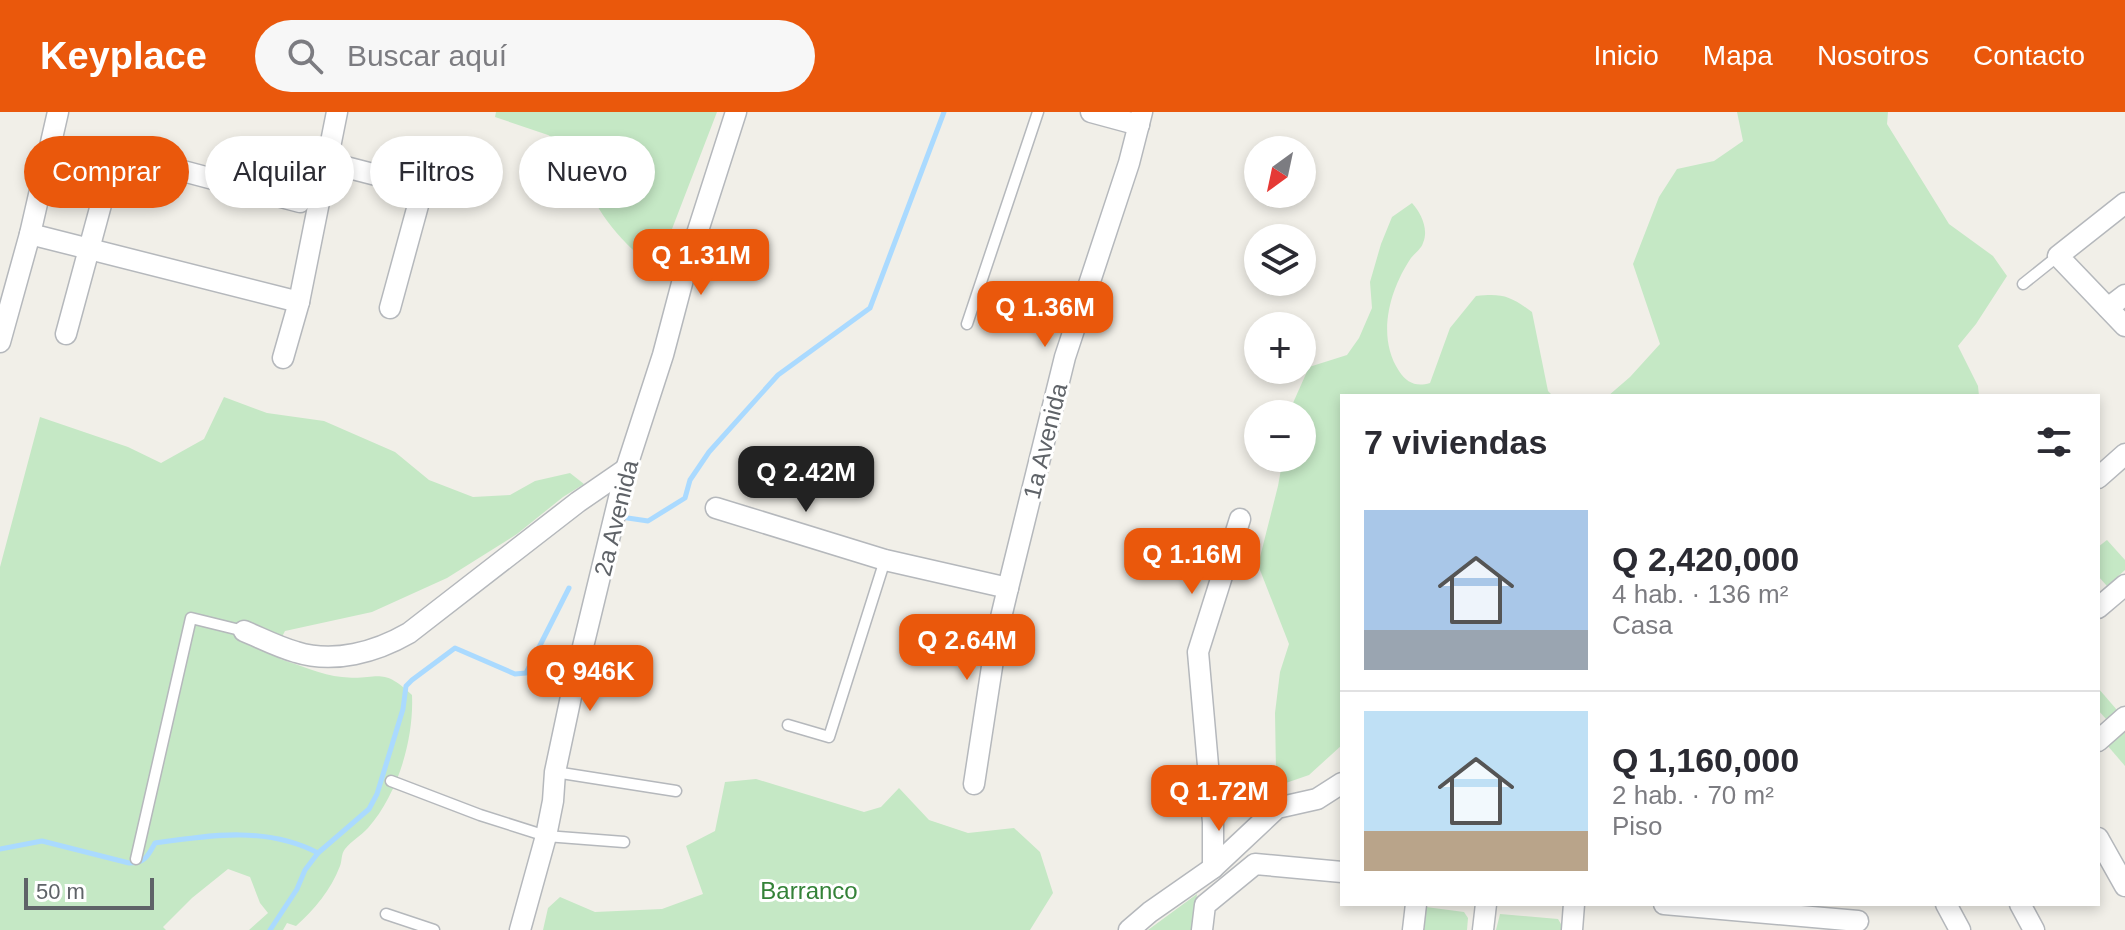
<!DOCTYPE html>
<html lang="es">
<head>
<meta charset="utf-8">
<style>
  body { margin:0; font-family:Arial,sans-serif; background:#f7f7f7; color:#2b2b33; height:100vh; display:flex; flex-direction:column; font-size:30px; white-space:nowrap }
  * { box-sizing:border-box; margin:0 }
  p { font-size:26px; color:#7c7c81 }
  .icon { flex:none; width:44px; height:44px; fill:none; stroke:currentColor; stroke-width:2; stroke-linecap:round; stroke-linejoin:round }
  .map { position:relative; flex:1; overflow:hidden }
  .drawer { position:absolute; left:1340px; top:282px; width:760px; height:512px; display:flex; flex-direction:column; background:#fff; border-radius:0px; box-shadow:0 4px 12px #0003 }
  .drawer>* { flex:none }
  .hud { position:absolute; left:24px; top:24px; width:760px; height:72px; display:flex; gap:16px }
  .needle { width:52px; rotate:213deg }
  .controls { position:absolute; left:1244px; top:24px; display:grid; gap:16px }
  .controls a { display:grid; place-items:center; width:72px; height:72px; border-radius:50%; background:#fff; box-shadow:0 4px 12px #0003; font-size:40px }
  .scale { position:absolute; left:24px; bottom:20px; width:130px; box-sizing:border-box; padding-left:8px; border:4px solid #5f6368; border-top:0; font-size:22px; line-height:28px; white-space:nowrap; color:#5f6368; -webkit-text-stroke:6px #fff; paint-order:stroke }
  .price { position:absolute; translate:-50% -68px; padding:0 18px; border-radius:16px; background:#ea580c; color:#fff; font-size:26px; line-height:52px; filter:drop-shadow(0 2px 4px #0008) }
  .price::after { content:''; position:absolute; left:50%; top:48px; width:24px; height:18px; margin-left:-12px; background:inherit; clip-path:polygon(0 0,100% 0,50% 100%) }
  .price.selected { background:#222; color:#fff }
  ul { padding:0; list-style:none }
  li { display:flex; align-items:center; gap:24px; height:200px; padding:0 24px }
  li+li { border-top:2px solid #e1e1e2 }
  li span { display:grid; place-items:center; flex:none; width:224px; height:160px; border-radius:0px; color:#555 }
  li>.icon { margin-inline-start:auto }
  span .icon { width:96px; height:96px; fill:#fffc; stroke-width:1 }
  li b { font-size:34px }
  h2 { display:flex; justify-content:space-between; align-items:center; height:96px; padding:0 24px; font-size:34px }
  .chip { padding:0 28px; border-radius:36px; background:#fff; box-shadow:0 4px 12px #0003; font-size:28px; line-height:72px }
  .chip.selected { background:#ea580c; color:#fff }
  header { display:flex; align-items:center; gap:48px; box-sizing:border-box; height:112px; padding:0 40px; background:#ea580c; color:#fff }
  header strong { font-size:38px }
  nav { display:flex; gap:44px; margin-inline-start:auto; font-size:28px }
  .search { width:560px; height:72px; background:#f7f7f7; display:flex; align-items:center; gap:20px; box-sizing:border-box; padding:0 28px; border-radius:44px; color:#7c7c81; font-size:30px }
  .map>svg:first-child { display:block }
  .green { fill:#c5e8c5 }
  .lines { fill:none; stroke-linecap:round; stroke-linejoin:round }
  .stream { stroke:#aadaff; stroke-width:5 }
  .service-casing { stroke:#b5b8bc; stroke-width:13 }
  .minor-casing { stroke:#b5b8bc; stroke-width:23 }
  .service { stroke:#fff; stroke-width:10 }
  .minor { stroke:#fff; stroke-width:20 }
  .labels { text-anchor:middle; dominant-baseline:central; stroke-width:6; stroke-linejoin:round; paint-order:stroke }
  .street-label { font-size:24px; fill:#5f6368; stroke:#fff }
  .park-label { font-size:24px; fill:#348238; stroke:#fff }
</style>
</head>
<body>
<header>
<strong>Keyplace</strong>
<div class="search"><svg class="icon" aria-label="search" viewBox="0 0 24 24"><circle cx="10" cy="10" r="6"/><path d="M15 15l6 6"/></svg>Buscar aquí</div>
<nav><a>Inicio</a><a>Mapa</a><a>Nosotros</a><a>Contacto</a></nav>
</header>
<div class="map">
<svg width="2125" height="818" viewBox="0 0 2125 818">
  <rect width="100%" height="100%" fill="#f1efe8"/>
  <g class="green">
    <path d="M 496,0 L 717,0 L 667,130 L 645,149 C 606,114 590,90 575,39 L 548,23 L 495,5 Z"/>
    <path d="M 1737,0 L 1888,0 L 1887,12 L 1949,112 L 1993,144 L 2007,164 L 1976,212 L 1958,234 L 1978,274 L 1979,284 L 1608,284 L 1630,265 L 1660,232 L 1633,152 L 1659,85 L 1677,57 L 1714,49 L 1743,29 Z"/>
    <path d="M 1412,91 C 1421,101 1429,117 1423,131 C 1421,137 1415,141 1411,146 C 1390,177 1376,224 1399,259 C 1407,271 1416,275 1430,271 L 1450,216 L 1476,184 C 1503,181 1510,184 1532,200 L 1548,279 L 1553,284 L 1342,284 L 1342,633 L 1309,663 L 1283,672 L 1276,660 L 1275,601 L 1280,560 L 1289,532 L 1258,453 L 1278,374 L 1283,346 L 1302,346 L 1302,302 L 1289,300 L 1309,255 L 1347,243 L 1359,226 L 1372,196 L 1370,170 L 1381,132 L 1392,105 Z"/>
    <path d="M 224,285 L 267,301 L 324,309 L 395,340 L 429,368 L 473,385 L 510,383 L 535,369 L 570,361 L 584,372 L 563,385 L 517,422 L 447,466 L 372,500 L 285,519 L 275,538 L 280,547 C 300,553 321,563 342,565 C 378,569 381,553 412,583 C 414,627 398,682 368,716 C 361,724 351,729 345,737 C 341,742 342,749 340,754 C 331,778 314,798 296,814 L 287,811 L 283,818 L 249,818 L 268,801 L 260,791 L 250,765 L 228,757 L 192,786 L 163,815 L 166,818 L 0,818 L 0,455 L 40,305 L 128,335 L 161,351 L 204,327 Z"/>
    <path d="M 2107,428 L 2125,448 L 2125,458 L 2107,474 L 2098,464 L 2098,435 Z"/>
    <path d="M 2098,576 L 2117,598 L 2106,607 L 2098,598 Z"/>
    <path d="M 2125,618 L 2125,654 L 2107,633 Z"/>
    <path d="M 756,667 L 864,700 L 881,695 L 899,676 L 929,708 L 968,721 L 1014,716 L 1040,740 L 1053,781 L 1030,818 L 543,818 L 548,796 L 560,785 L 595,800 L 662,797 L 703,782 L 686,734 L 715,719 L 725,670 Z"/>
    <path d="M 1197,782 L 1193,818 L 1148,818 Z"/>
    <path d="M 1426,795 L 1464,800 L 1468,806 L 1467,818 L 1420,818 L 1422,801 Z"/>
    <path d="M 1500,802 L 1558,807 L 1561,812 L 1561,818 L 1496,818 Z"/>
  </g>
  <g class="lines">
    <g class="stream">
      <path d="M 621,405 L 648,409 L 685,386 L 690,368 L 709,340 L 778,263 L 870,196 L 944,0"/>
      <path d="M 0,737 L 42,729 L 129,751 C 145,751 148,744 155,731 C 210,723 267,714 318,741"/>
      <path d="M 270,818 L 297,777 L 305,758 L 318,741 L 369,697 L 377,682 L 403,597 L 406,574 L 412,568 L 455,536 L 515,562 L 526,561 L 569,476"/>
    </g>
    <g class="service-casing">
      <g id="service">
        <path d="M 2023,172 L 2058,144"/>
        <path d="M 967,212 L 1038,0"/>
        <path d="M 788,613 L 829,625 L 885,448"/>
        <path d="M 555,660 L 676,679"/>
        <path d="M 391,669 L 480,703 L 546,724 L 624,730"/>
        <path d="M 136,747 L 191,506 L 244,519"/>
        <path d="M 386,802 L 434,818"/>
      </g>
    </g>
    <g class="minor-casing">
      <g id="minor">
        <path d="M 1091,0 L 1139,13"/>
        <path d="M 326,50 L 423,75 L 390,196"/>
        <path d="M 2125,91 L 2058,144 L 2125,214"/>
        <path d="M 30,122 L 299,190"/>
        <path d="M 2108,196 L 2125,183"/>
        <path d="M 66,222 L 115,41 L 300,90"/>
        <path d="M 0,230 L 30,122 L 58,0"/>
        <path d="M 283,246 L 299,190 L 337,0"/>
        <path d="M 2098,366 L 2125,342"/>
        <path d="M 716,396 L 885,448 L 1008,476"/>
        <path d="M 2098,496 L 2125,473"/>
        <path d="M 244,519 C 261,526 278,535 296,540 C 334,552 376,540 409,521 L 578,390 L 626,357"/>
        <path d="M 2098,629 L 2125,605"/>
        <path d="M 974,672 L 997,522 L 1008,476 L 1065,245 L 1129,51 L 1142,0"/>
        <path d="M 2098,726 L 2125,774"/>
        <path d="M 1213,756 L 1213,710 L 1198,540 L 1240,407"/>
        <path d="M 1664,792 L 1858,809"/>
        <path d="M 1946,792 L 1960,818"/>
        <path d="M 2020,792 L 2034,818"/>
        <path d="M 520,818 L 546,724 L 553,689 L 555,660 L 572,580 L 626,357 L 663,243 L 686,156 L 736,0"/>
        <path d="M 1129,818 L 1150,800 L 1213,756 L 1277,696 L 1317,687 L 1342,671"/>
        <path d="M 1202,818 L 1205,793 L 1255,752 L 1342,760"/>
        <path d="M 1413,818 L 1416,792"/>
        <path d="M 1483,818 L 1486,792"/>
        <path d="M 1572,818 L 1574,792"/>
      </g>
    </g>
    <use href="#service" class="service"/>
    <use href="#minor" class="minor"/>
  </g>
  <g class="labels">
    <g class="street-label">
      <text transform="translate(1045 329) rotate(-76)">1a Avenida</text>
      <text transform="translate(616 406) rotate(-76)">2a Avenida</text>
    </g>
    <g class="park-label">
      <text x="809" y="778">Barranco</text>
    </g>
  </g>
</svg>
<div class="controls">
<a><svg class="needle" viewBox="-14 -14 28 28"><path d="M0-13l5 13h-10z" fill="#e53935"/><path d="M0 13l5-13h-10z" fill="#7c7c81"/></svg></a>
<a><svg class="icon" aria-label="layers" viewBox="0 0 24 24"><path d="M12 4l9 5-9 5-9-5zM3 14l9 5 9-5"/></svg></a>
<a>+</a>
<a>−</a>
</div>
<div class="scale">50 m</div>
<b class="price" style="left:701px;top:185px">Q 1.31M</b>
<b class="price" style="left:1045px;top:237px">Q 1.36M</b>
<b class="price selected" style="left:806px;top:402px">Q 2.42M</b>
<b class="price" style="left:1192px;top:484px">Q 1.16M</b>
<b class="price" style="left:967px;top:570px">Q 2.64M</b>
<b class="price" style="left:590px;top:601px">Q 946K</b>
<b class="price" style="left:1219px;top:721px">Q 1.72M</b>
<div class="hud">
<a class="chip selected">Comprar</a>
<a class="chip">Alquilar</a>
<a class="chip">Filtros</a>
<a class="chip">Nuevo</a>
</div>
<section class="drawer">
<h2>7 viviendas<svg class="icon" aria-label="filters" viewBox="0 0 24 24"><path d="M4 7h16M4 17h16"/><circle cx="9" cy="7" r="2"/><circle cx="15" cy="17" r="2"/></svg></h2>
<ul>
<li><span style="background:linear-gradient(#a9c7e8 75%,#9aa5b1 0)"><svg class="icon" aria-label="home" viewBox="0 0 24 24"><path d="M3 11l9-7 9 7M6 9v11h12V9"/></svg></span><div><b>Q 2,420,000</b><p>4 hab. · 136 m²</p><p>Casa</p></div></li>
<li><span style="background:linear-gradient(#bfe0f5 75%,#b9a48a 0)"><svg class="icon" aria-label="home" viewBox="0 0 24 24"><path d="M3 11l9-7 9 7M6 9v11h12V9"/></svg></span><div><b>Q 1,160,000</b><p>2 hab. · 70 m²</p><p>Piso</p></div></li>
</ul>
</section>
</div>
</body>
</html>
